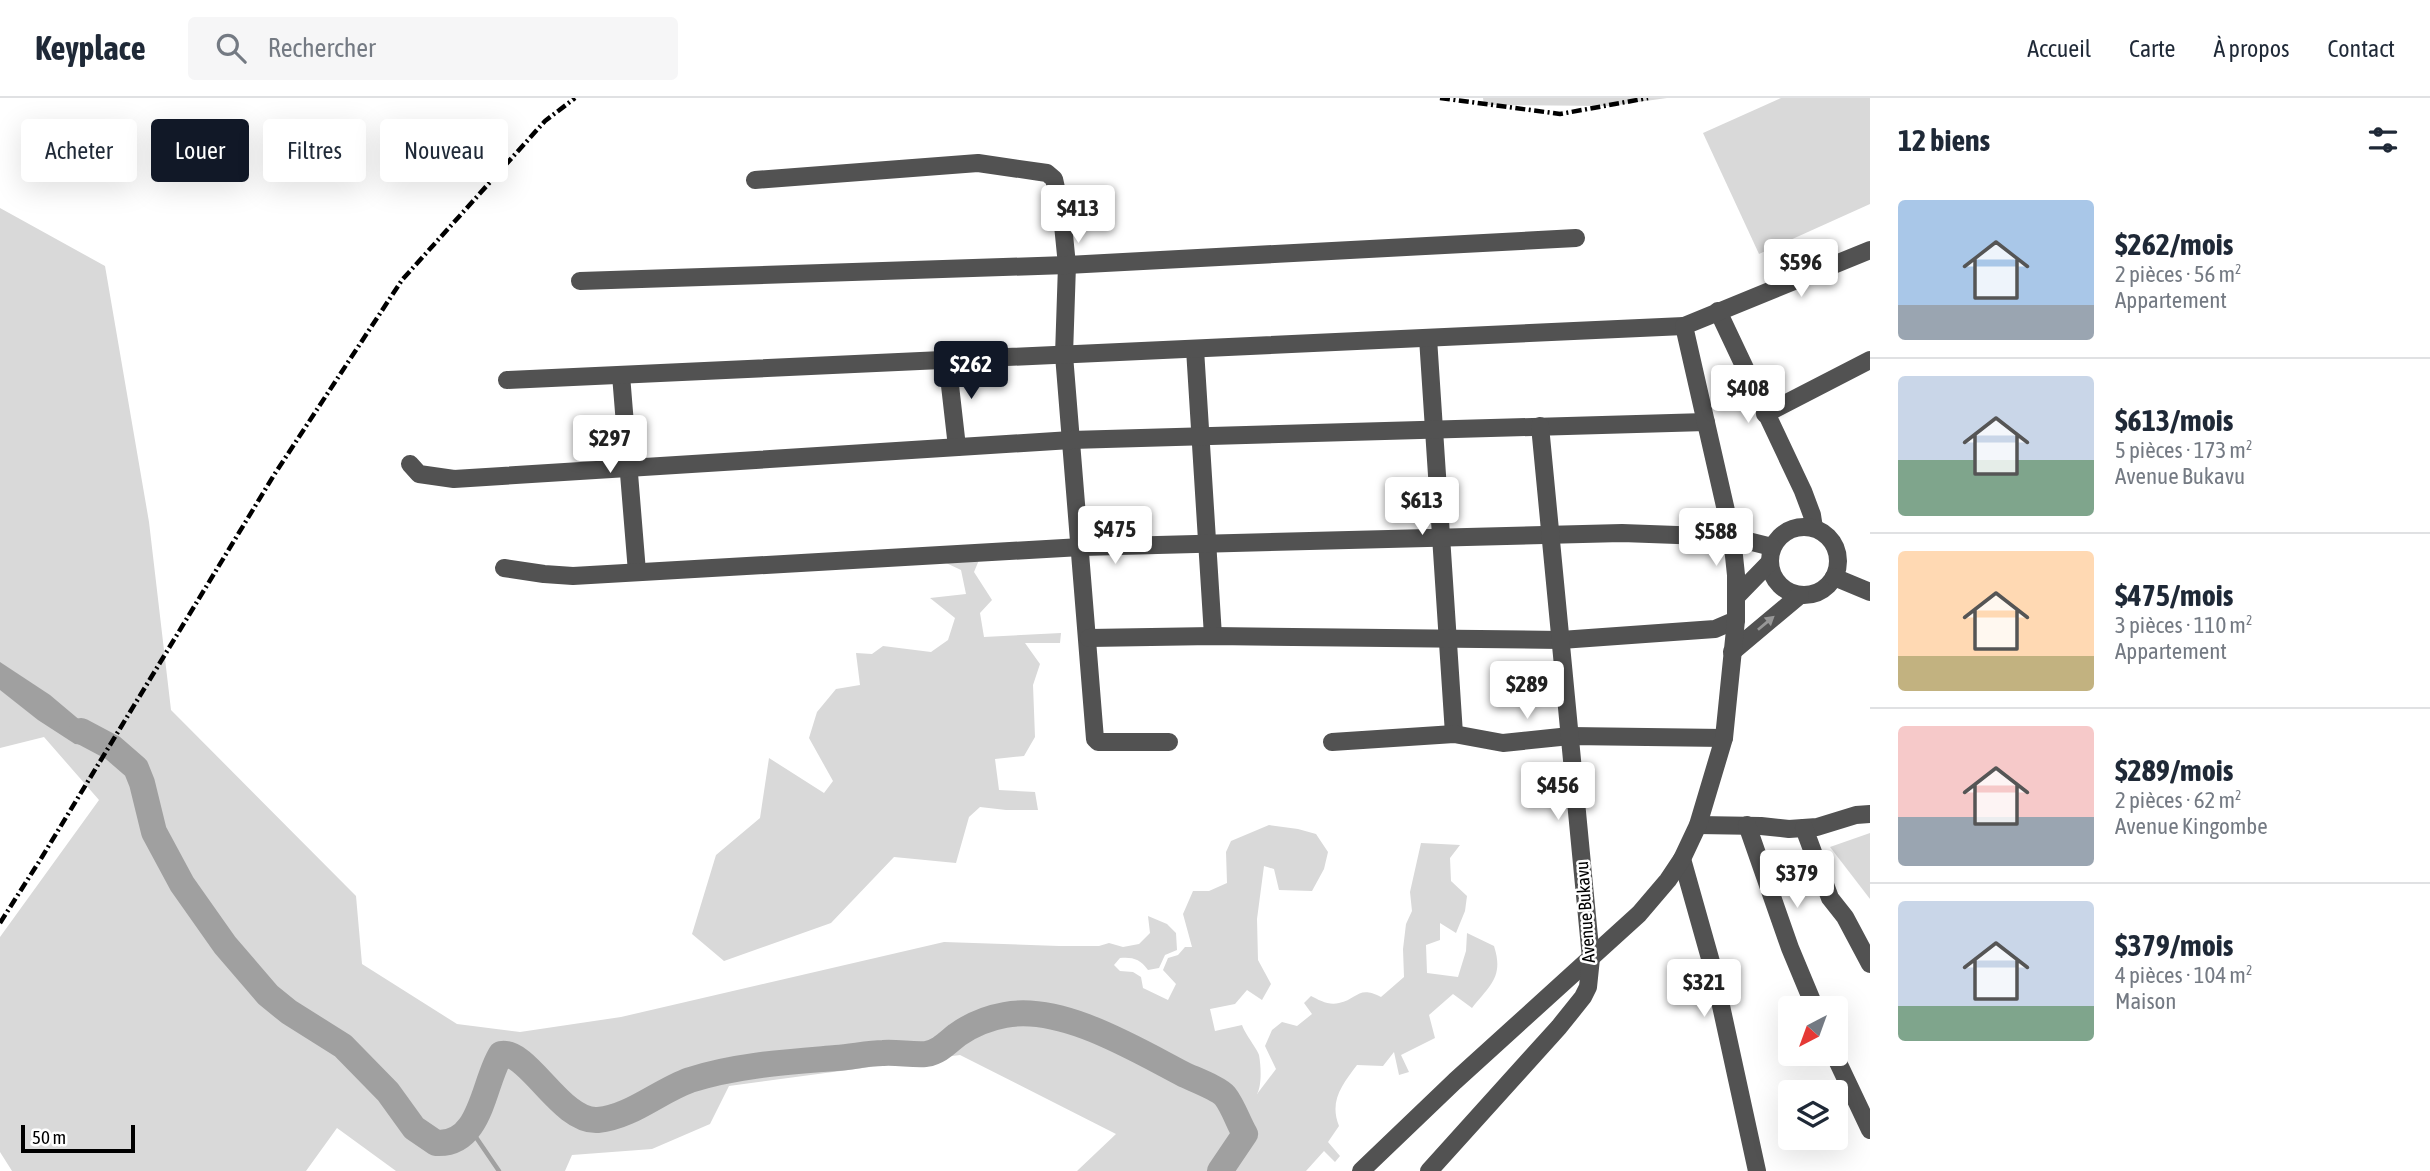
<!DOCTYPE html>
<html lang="fr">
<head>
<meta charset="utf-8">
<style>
  body { margin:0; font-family:"Asap Condensed",sans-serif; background:#f6f6f7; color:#1f2937; height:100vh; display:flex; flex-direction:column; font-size:26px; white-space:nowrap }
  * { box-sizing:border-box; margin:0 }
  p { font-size:23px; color:#747a83 }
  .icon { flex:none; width:38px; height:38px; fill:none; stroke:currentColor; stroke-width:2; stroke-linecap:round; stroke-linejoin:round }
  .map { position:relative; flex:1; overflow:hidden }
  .panel { display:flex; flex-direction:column; background:#fff; width:560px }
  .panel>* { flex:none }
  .hud { position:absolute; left:21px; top:21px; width:665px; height:63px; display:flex; gap:14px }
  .needle { width:46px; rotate:221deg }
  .buttons { position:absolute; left:1778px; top:898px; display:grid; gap:14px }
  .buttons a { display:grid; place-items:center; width:70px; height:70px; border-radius:7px; background:#fff; box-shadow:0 7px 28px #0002; font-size:35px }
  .scale { position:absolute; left:21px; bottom:18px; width:114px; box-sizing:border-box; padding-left:7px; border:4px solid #000; border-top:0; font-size:19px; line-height:24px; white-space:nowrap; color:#000; -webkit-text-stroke:5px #fff; paint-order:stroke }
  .price { position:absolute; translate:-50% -60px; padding:0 16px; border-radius:7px; background:#fff; color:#222; font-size:23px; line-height:46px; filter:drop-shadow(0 2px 4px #0008) }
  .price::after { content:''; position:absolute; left:50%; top:42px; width:21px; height:16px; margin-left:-10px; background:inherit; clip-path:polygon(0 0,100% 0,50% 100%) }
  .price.selected { background:#111827; color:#fff }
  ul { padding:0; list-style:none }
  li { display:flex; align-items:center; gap:21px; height:175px; padding:0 28px }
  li+li { border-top:2px solid #e0e1e3 }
  li span { display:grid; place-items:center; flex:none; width:196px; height:140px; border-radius:7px; color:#555 }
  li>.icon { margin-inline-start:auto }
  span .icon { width:84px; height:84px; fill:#fffc; stroke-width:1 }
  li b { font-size:30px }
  h2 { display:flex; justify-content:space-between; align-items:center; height:84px; padding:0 28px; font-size:30px }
  .pill { padding:0 24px; border-radius:7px; background:#fff; box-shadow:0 7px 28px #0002; font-size:24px; line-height:63px }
  .pill.selected { background:#111827; color:#fff }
  header { display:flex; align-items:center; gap:42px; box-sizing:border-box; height:98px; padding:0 35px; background:#fff; border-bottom:2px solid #e0e1e3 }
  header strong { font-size:33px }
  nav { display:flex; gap:38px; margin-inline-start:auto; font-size:24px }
  .search { width:490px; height:63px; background:#f6f6f7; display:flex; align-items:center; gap:18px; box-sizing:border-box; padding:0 24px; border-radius:7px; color:#747a83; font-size:26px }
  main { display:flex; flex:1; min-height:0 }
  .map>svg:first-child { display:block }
  .green { fill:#d9d9d9 }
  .water { fill:#a0a0a0 }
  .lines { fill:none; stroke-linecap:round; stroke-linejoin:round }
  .stream { stroke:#a0a0a0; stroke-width:4.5 }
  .river { stroke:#a0a0a0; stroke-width:26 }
  .minor { stroke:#525252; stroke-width:18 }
  .rail { stroke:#000; stroke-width:4.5; stroke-dasharray:10 3.5 2 3.5; stroke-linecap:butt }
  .oneway { fill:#979797 }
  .labels { text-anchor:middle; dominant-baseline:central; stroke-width:5; stroke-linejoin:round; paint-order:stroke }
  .street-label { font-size:18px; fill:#000; stroke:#fff }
</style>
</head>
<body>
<header>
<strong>Keyplace</strong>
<div class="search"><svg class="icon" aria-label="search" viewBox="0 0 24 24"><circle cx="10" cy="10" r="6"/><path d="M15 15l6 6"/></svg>Rechercher</div>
<nav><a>Accueil</a><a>Carte</a><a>À propos</a><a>Contact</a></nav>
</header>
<main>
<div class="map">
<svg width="1870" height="1073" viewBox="0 0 1870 1073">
  <rect width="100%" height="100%" fill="#fff"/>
  <g class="green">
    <path d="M 1483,0 L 1667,0 L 1610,8 L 1484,7 Z"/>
    <path d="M 1781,0 L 1870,0 L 1870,106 L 1759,156 L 1703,35 Z"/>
    <path d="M 0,110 L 105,168 L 149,424 L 171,612 L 356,798 L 362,866 L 457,926 L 520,934 L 621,919 L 944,844 L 1059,848 L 1099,848 L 1109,845 L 1123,849 L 1139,846 L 1150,835 L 1148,818 L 1167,826 L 1176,835 L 1177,852 L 1165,857 L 1159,870 L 1148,872 C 1140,861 1133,859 1120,860 L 1114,867 L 1120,873 L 1133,874 L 1141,879 L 1143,890 L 1168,902 L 1176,886 L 1163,872 L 1168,860 L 1178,857 L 1185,849 L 1192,849 L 1183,816 L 1193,793 L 1209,793 L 1227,785 L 1226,754 L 1231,743 L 1269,727 L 1298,731 L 1316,736 L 1328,754 L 1324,771 L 1312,793 L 1279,792 L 1274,771 L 1264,768 L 1257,821 L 1258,862 L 1271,886 L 1262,902 L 1247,892 L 1235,906 L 1210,911 L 1215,933 L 1242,927 C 1245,936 1258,952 1259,957 C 1261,968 1262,987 1257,996 L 1276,971 L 1265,948 L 1272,932 L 1282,924 L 1297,928 L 1312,916 L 1304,905 L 1311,898 C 1319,902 1329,908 1339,905 C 1358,901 1358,887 1381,899 L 1404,879 L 1403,851 L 1406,826 L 1412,813 L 1410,794 L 1421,745 L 1460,747 L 1450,760 L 1451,783 L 1467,798 L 1465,813 L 1456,835 L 1440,825 L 1440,842 L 1426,847 L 1427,875 L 1458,879 L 1466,853 L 1467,835 L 1494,848 C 1504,879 1490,887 1472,910 L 1453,896 L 1429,917 L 1435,940 L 1401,957 L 1409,974 L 1399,977 L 1394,954 L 1383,968 L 1357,967 C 1342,987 1329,1003 1339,1028 L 1328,1044 L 1340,1058 L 1335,1064 L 1324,1053 L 1306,1073 L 1077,1073 L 1116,1036 L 960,957 L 729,988 L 710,1026 L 652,1051 L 572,1057 L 565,1073 L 396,1073 L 337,1030 L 306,1073 L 12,1073 L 0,1054 L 0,839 L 99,702 L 44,639 L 0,650 Z"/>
    <path d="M 979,462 L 974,474 L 992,502 L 980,515 L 984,539 L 1061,535 L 1060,545 L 1025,545 L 1040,566 L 1033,587 L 1035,639 L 1024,658 L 995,661 L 999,692 L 1035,694 L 1038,712 L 1006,712 L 980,709 L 969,719 L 956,765 L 894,759 L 831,825 L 724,863 L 692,836 L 716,757 L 760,720 L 769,660 L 824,695 L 833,683 L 809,640 L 817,614 L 836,591 L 860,587 L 856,555 L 872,556 L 883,548 L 931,554 L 948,542 L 955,520 L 930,500 L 966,496 L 961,472 L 944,464 Z"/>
    <path d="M 1870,735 L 1870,801 L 1830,749 Z"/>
  </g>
  <path class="water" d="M 0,564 L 50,597 L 113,650 L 75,646 L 38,622 L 0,592 Z"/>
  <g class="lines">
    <path class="stream" d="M 469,1029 L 499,1073"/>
    <path class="river" d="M 81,633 L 113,650 L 136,670 L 142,685 L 154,734 L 182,786 L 225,847 L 268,897 L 289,914 L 343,948 L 388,994 L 414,1030 L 436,1045 C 482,1048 483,984 501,956 C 528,951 561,1025 598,1022 C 631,1019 659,993 690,982 C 736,967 788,964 836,960 C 852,959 868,955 883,955 C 897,954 912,957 926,956 C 939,954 947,945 957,937 C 971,927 988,920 1005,917 C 1061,906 1135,951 1183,976 C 1193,981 1218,990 1225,998 C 1233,1008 1238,1024 1245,1036 L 1220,1073"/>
    <g class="minor">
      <path d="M 755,82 L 978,65 L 1047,75 L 1054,81 L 1062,117 L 1067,167 L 1064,257 L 1095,641 L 1098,644 L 1169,644"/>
      <path d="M 580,183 L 1067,167 L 1576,140"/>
      <path d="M 1718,213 L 1803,393 L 1812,417 L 1814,430"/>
      <path d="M 1428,240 L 1454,636"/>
      <path d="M 1195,251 L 1213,538"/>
      <path d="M 947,261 L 957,349"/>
      <path d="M 621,277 L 637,474"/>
      <path d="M 507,282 L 1684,228"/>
      <path d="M 1765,316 L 1870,262"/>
      <path d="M 410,366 L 419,376 L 454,381 L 1071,342 L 1706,324"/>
      <circle cx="1804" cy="463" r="34"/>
      <path d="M 504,470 L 544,476 L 573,478 L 1081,449 L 1622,435 L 1732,439 L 1772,449"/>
      <path d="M 1834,479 L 1870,494"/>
      <path d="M 1736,499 L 1769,465"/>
      <path d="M 1089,540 L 1213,538 L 1561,542 L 1715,531 L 1736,522"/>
      <path d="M 1732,554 L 1800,497"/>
      <path d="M 1332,644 L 1454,636 L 1503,645 L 1570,638 L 1724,640"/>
      <path d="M 1698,727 L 1761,728 L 1789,731 L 1817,729 L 1856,717 L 1870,716"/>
      <path d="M 1747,727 L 1790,850 L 1815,910"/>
      <path d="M 1804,730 L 1830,800 L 1845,819 L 1870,866"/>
      <path d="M 1682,761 L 1713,871 L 1757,1073"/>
      <path d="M 1834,956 L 1870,1032"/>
      <path d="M 1361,1073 L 1455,983 L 1639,816 L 1668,782 L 1682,761 L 1698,727 L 1724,640 L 1736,522 L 1736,477 L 1732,439 L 1684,228 L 1870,152"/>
      <path d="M 1429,1073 L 1559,929 L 1583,899 L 1588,889 L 1591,860 L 1540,328"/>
    </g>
    <g class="rail">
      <path d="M 1440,0 L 1560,16 L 1648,0"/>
      <path d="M 0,825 L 42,759 L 274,377 L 402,182 L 545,23 L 575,0"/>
    </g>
  </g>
  <defs><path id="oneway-solid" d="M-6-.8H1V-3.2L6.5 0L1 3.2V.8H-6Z" transform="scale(1.75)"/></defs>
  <use class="oneway" href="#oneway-solid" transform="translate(1766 525) rotate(-40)"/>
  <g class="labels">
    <g class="street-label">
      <text transform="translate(1585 814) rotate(-94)">Avenue Bukavu</text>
    </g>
  </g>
</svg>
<div class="buttons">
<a><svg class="needle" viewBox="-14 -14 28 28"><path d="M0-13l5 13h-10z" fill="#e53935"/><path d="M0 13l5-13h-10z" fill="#747a83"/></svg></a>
<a><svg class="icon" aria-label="layers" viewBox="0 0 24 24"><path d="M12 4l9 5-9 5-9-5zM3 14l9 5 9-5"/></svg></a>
</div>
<div class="scale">50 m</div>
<b class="price" style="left:1078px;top:147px">$413</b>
<b class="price" style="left:1801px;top:201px">$596</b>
<b class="price selected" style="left:971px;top:303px">$262</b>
<b class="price" style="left:1748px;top:327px">$408</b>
<b class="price" style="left:610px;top:377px">$297</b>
<b class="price" style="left:1422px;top:439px">$613</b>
<b class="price" style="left:1115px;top:468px">$475</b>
<b class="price" style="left:1716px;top:470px">$588</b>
<b class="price" style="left:1527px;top:623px">$289</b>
<b class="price" style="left:1558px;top:724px">$456</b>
<b class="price" style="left:1797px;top:812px">$379</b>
<b class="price" style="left:1704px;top:921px">$321</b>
<div class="hud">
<a class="pill">Acheter</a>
<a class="pill selected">Louer</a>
<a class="pill">Filtres</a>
<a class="pill">Nouveau</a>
</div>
</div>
<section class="panel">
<h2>12 biens<svg class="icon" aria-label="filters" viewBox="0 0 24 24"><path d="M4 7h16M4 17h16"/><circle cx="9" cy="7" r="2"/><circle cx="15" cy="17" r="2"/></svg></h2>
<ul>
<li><span style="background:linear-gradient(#a9c7e8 75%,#9aa5b1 0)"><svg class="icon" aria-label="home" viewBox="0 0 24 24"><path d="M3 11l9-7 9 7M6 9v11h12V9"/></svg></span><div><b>$262/mois</b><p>2 pièces · 56 m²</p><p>Appartement</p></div></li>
<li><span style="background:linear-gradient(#c9d6e8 60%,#7fa58c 0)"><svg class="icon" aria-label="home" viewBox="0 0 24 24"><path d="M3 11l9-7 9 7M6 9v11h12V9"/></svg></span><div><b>$613/mois</b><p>5 pièces · 173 m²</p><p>Avenue Bukavu</p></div></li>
<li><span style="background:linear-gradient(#ffd9b3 75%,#c2b280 0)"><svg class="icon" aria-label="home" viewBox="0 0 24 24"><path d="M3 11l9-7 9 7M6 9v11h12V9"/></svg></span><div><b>$475/mois</b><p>3 pièces · 110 m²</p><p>Appartement</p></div></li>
<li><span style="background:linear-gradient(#f6c9c9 65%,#9aa5b1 0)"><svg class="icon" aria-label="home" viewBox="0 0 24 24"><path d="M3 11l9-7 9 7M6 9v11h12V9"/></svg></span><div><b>$289/mois</b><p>2 pièces · 62 m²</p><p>Avenue Kingombe</p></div></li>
<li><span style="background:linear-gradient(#c9d6e8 75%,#7fa58c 0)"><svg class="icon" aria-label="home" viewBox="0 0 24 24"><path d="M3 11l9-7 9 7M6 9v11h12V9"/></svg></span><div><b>$379/mois</b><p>4 pièces · 104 m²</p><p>Maison</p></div></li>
</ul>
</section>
</main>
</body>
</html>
